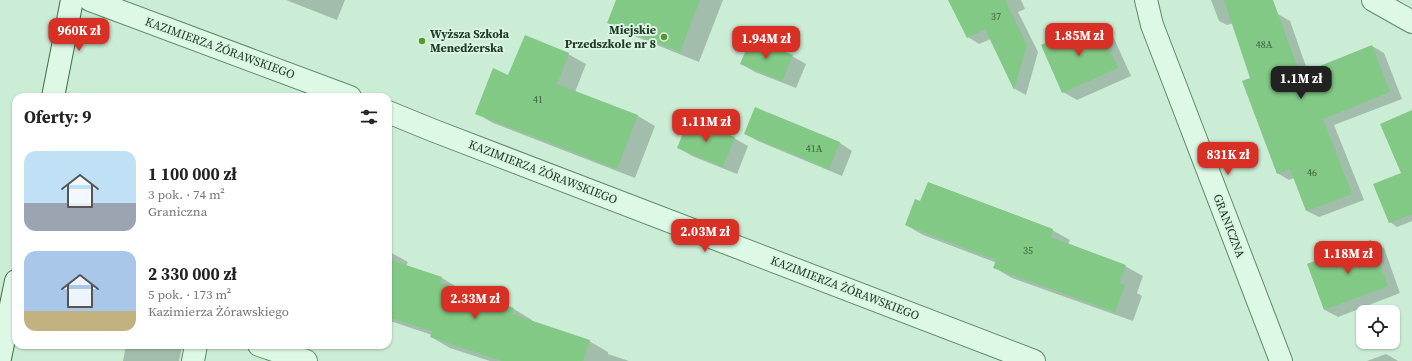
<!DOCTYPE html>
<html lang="pl">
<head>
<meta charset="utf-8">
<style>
  body { margin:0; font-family:"Source Serif 4",serif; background:#f2f2f2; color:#222; height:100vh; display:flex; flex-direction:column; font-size:15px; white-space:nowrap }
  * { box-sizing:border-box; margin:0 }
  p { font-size:13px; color:#767676 }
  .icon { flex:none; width:22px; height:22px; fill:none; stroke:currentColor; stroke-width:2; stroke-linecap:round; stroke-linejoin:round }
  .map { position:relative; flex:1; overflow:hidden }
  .panel { position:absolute; left:12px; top:93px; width:380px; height:256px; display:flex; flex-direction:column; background:#fff; border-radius:12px; box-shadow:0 1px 3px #0004 }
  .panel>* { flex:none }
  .fabs { position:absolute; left:1356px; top:305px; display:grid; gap:8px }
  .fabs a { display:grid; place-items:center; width:44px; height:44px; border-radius:8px; background:#fff; box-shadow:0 1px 3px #0004; font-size:20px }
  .price { position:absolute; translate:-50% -34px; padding:0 9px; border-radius:8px; background:#d93025; color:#fff; font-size:13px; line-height:26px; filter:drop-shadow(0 1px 2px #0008) }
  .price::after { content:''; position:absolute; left:50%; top:24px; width:12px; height:9px; margin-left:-6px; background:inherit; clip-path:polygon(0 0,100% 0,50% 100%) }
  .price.selected { background:#222; color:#fff }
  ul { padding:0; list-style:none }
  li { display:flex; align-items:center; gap:12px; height:100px; padding:0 12px }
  li span { display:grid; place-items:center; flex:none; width:112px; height:80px; border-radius:12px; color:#555 }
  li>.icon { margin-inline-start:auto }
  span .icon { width:48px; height:48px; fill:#fffc; stroke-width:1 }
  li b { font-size:17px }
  h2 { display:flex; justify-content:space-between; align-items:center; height:48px; padding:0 12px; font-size:17px }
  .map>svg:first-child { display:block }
  .shadow { fill:#0003 }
  .building { fill:#82c985 }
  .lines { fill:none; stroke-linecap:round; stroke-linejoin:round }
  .minor-casing { stroke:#5f8a66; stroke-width:24 }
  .secondary-casing { stroke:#426c47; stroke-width:24 }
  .minor { stroke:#def8e6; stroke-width:22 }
  .secondary { stroke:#def8e6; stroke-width:22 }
  .poi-dot { fill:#599632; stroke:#daf5e3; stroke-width:1.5 }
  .labels { text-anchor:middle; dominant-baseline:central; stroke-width:4; stroke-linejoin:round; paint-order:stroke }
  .number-label { font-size:10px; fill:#3a5e3d }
  .poi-label { font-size:12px; font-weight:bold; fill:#223b25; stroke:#daf5e3; text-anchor:end }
  .street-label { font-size:12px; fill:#223b25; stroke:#daf5e3 }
</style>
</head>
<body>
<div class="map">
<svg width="1412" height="361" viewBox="0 0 1412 361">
  <rect width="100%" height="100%" fill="#cbedd6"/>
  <g class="shadow">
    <path d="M 286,0 L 345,0 L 337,20 Z"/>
    <path d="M 617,0 L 723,0 L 699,62 L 627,33 L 608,23 Z"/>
    <path d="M 961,0 L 1021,0 L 1025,9 L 1018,12 L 1038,52 L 1026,95 L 1015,89 L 991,39 L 979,44 L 968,37 Z"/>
    <path d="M 1211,0 L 1243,0 L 1250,18 L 1227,25 L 1219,21 Z"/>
    <path d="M 1278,14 L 1290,21 L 1308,72 L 1372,46 L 1384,53 L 1402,99 L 1334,125 L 1364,200 L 1319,217 L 1307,211 L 1294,178 L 1289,180 L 1277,173 L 1251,79 Z"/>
    <path d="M 1098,26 L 1112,34 L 1131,76 L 1077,100 L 1063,92 Z"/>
    <path d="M 568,54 L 586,64 L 575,92 L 638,116 L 655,126 L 635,178 L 493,123 L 476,113 L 509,77 Z"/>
    <path d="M 792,56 L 806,64 L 796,88 L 755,72 L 741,64 Z"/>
    <path d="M 755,108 L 840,143 L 852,151 L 842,176 L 758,141 L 745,134 Z"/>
    <path d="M 1412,111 L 1412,221 L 1397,227 L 1390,222 L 1408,171 Z"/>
    <path d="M 734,138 L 748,146 L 737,174 L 692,156 L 678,148 Z"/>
    <path d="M 906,225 L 1052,230 L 1070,240 L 1068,244 L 1125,266 L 1143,276 L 1137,293 L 1142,296 L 1133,321 L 1012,278 L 995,268 L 997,263 L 923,235 Z"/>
    <path d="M 1371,241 L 1384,248 L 1400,293 L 1338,317 L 1325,310 L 1308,264 Z"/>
    <path d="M 388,251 L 408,262 L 406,266 L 442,278 L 460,289 L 460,291 L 514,309 L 532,320 L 532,322 L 589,341 L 608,352 L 608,354 L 629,361 L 490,361 L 450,348 L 431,337 L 432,335 L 390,321 L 388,326 Z"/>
    <path d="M 126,345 L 178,345 L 182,347 L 179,361 L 123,361 Z"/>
    <path d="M 1386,354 L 1398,361 L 1367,361 Z"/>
  </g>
  <g class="building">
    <path d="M 616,0 L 700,0 L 680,52 L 607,23 Z"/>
    <path d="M 948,0 L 1005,0 L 1027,45 L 1014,90 L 985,29 L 967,38 Z"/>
    <path d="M 1224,0 L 1273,0 L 1300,74 L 1372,45 L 1390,92 L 1323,119 L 1352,194 L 1306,211 L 1290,169 L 1277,174 L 1242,81 L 1250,78 Z"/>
    <path d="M 1086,24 L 1098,25 L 1118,68 L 1062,93 L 1041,45 Z"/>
    <path d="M 525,35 L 569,53 L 557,84 L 638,115 L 617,169 L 475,114 L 493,68 L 508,75 Z"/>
    <path d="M 751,38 L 793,55 L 782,81 L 740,64 Z"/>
    <path d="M 755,107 L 840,142 L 829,169 L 744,134 Z"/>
    <path d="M 1412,110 L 1412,214 L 1389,223 L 1373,184 L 1401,173 L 1380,124 Z"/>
    <path d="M 689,119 L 735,137 L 723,167 L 677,148 Z"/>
    <path d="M 928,182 L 1053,229 L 1051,237 L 1126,265 L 1119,283 L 1125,285 L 1115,312 L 993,268 L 996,260 L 905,225 L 915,199 L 920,201 Z"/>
    <path d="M 1371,240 L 1388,286 L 1324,310 L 1307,264 Z"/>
    <path d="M 388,259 L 442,277 L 440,283 L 514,308 L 512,314 L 590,340 L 583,361 L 502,361 L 430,337 L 432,331 L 388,317 Z"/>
  </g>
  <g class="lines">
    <g class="minor-casing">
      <g id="minor">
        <path d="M 90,0 L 350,97"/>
        <path d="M 1146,0 L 1152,25 L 1281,361"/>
        <path d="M 1373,0 L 1412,22"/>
        <path d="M 388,112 L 432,130 L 1034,361"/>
        <path d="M 259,345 L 306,361"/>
        <path d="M 193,361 L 196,345"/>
      </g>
    </g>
    <g class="secondary-casing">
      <g id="secondary">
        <path d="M 53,97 L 72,0"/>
        <path d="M 0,358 L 16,281"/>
      </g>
    </g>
    <use href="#minor" class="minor"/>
    <use href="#secondary" class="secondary"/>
  </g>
  <g class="poi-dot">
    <circle cx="664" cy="37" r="4"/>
    <circle cx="422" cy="41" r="4"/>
  </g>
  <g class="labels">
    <g class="number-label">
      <text x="996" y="16">37</text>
      <text x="1264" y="44">48A</text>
      <text x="538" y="99">41</text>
      <text x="814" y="148">41A</text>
      <text x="1312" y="172">46</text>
      <text x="1028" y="250">35</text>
    </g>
    <g class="poi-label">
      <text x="656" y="30">Miejskie<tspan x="656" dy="14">Przedszkole nr 8</tspan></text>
      <text x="430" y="34" text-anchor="start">Wyższa Szkoła<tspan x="430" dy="14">Menedżerska</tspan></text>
    </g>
    <g class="street-label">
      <text transform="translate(220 48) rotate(20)">KAZIMIERZA ŻÓRAWSKIEGO</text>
      <text transform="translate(543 172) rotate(21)">KAZIMIERZA ŻÓRAWSKIEGO</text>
      <text transform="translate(1229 226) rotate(69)">GRANICZNA</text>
      <text transform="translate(845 288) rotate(21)">KAZIMIERZA ŻÓRAWSKIEGO</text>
    </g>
  </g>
</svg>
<div class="fabs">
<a><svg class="icon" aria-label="locate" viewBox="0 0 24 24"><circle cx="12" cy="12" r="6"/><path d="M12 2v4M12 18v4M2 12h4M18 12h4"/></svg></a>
</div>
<b class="price" style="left:79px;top:52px">960K zł</b>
<b class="price" style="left:1079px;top:57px">1.85M zł</b>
<b class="price" style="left:766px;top:60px">1.94M zł</b>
<b class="price selected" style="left:1301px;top:100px">1.1M zł</b>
<b class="price" style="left:706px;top:143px">1.11M zł</b>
<b class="price" style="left:1228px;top:176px">831K zł</b>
<b class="price" style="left:705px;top:253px">2.03M zł</b>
<b class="price" style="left:1348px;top:275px">1.18M zł</b>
<b class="price" style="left:475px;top:320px">2.33M zł</b>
<section class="panel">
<h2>Oferty: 9<svg class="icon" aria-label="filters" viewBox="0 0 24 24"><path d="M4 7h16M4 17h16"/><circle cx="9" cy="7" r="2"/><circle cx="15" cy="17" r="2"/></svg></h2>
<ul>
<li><span style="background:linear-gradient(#bfe0f5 65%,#9aa5b1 0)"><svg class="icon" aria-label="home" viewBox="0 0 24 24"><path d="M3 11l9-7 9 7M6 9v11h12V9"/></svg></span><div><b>1 100 000 zł</b><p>3 pok. · 74 m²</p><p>Graniczna</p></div></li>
<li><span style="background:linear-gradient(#a9c7e8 75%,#c2b280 0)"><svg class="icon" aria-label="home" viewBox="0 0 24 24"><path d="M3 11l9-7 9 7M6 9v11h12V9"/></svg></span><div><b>2 330 000 zł</b><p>5 pok. · 173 m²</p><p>Kazimierza Żórawskiego</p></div></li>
</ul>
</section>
</div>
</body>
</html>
